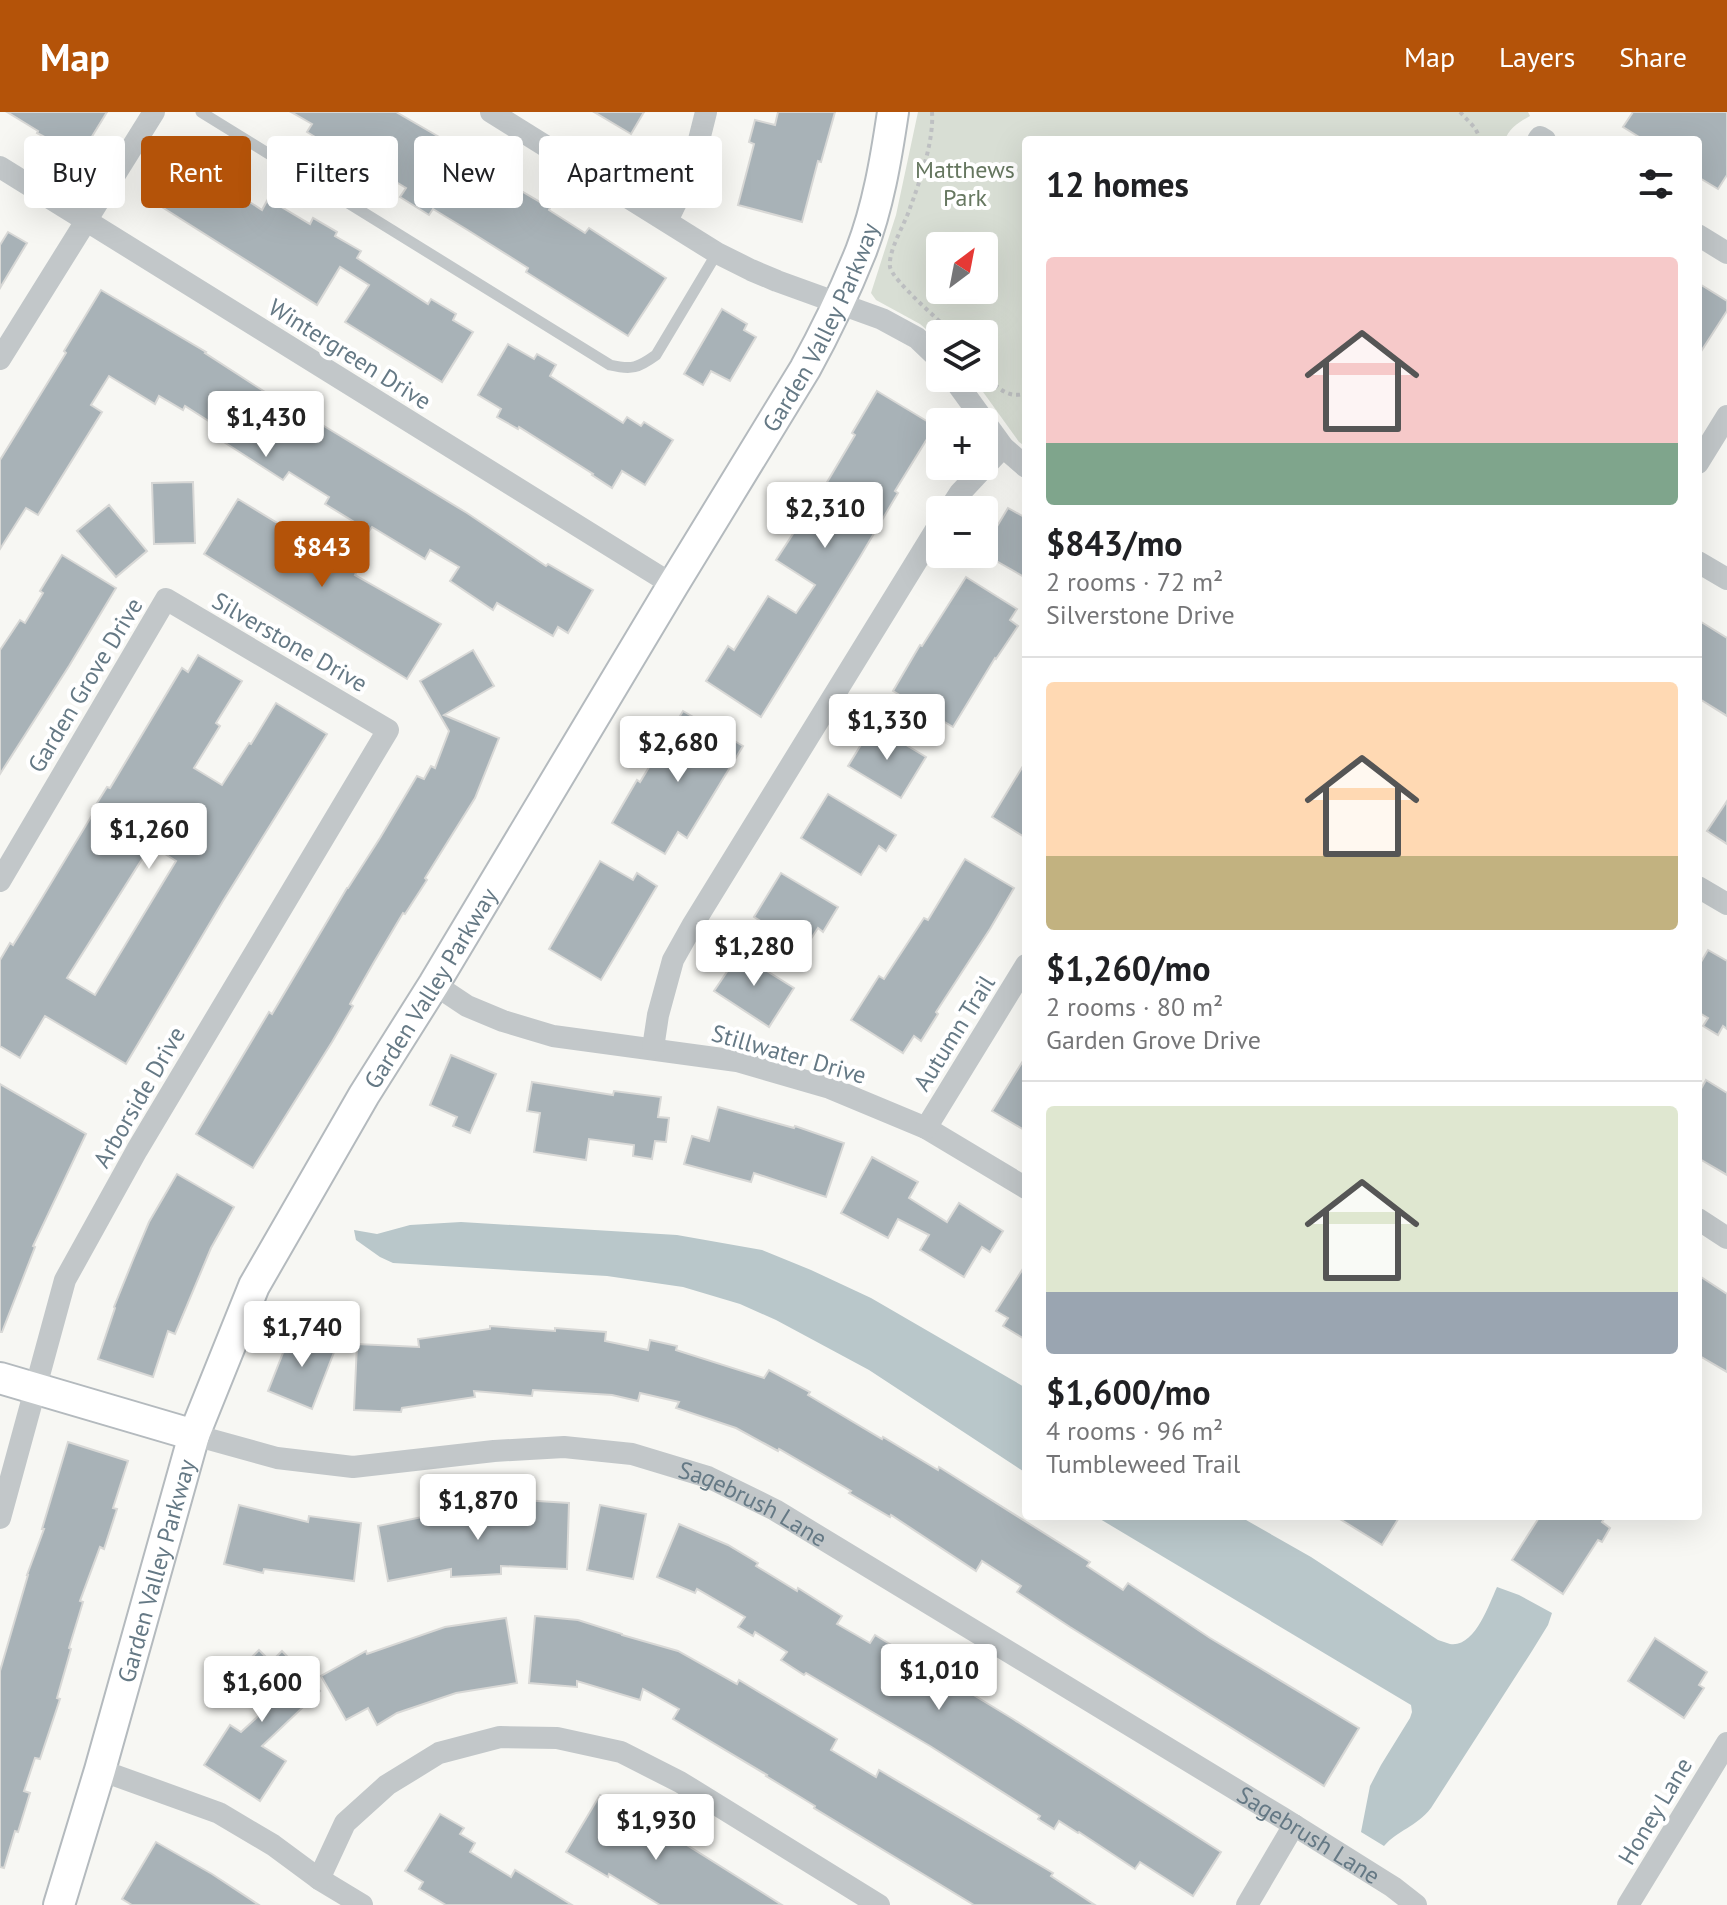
<!DOCTYPE html>
<html lang="en">
<head>
<meta charset="utf-8">
<style>
  body { margin:0; font-family:"PT Sans",sans-serif; background:#f6f6f6; color:#202124; height:100vh; display:flex; flex-direction:column; font-size:30px; white-space:nowrap }
  * { box-sizing:border-box; margin:0 }
  p { font-size:26px; color:#757577 }
  .icon { flex:none; width:44px; height:44px; fill:none; stroke:currentColor; stroke-width:2; stroke-linecap:round; stroke-linejoin:round }
  .map { position:relative; flex:1; overflow:hidden }
  .side { position:absolute; left:1022px; top:24px; width:680px; height:1384px; display:flex; flex-direction:column; background:#fff; border-radius:8px; box-shadow:0 8px 32px #0002 }
  .side>* { flex:none }
  .banner { position:absolute; left:24px; top:24px; width:760px; height:72px; display:flex; gap:16px }
  .needle { width:52px; rotate:32deg }
  .fabs { position:absolute; left:926px; top:120px; display:grid; gap:16px }
  .fabs a { display:grid; place-items:center; width:72px; height:72px; border-radius:8px; background:#fff; box-shadow:0 8px 32px #0002; font-size:40px }
  .price { position:absolute; translate:-50% -68px; padding:0 18px; border-radius:8px; background:#fff; color:#222; font-size:26px; line-height:52px; filter:drop-shadow(0 2px 4px #0008) }
  .price::after { content:''; position:absolute; left:50%; top:48px; width:24px; height:18px; margin-left:-12px; background:inherit; clip-path:polygon(0 0,100% 0,50% 100%) }
  .price.current { background:#b45309; color:#fff }
  ul { padding:0; list-style:none }
  li { display:grid; align-content:center; gap:16px; height:424px; padding:0 24px }
  li+li { border-top:2px solid #e0e0e0 }
  li span { display:grid; place-items:center; height:248px; border-radius:8px; color:#555 }
  li>.icon { margin-inline-start:auto }
  span .icon { width:144px; height:144px; fill:#fffc; stroke-width:1 }
  li b { font-size:34px }
  h2 { display:flex; justify-content:space-between; align-items:center; height:96px; padding:0 24px; font-size:34px }
  .tag { padding:0 28px; border-radius:8px; background:#fff; box-shadow:0 8px 32px #0002; font-size:28px; line-height:72px }
  .tag.current { background:#b45309; color:#fff }
  header { display:flex; align-items:center; gap:48px; box-sizing:border-box; height:112px; padding:0 40px; background:#b45309; color:#fff }
  header strong { font-size:38px }
  nav { display:flex; gap:44px; margin-inline-start:auto; font-size:28px }
  .map>svg:first-child { display:block }
  .green { fill:#d8ded4; fill-rule:evenodd }
  .water { fill:#b9c7ca }
  .building { fill:#a8b2b7; stroke:#d8d8d6; stroke-width:2; fill-rule:evenodd }
  .lines { fill:none; stroke-linecap:round; stroke-linejoin:round }
  .secondary-casing { stroke:#b4babe; stroke-width:34 }
  .path { stroke:#bec0c2; stroke-width:4; stroke-dasharray:4 4; stroke-linecap:butt }
  .lane { stroke:#c2c7c9; stroke-width:11 }
  .street { stroke:#c2c7c9; stroke-width:22 }
  .secondary { stroke:#fff; stroke-width:30 }
  .labels { text-anchor:middle; dominant-baseline:central; stroke-width:8; stroke-linejoin:round; paint-order:stroke }
  .park-label { font-size:24px; fill:#667760; stroke:#fff }
  .street-label { font-size:24px; fill:#657985; stroke:#fff }
</style>
</head>
<body>
<header>
<strong>Map</strong>
<nav><a>Map</a><a>Layers</a><a>Share</a></nav>
</header>
<div class="map">
<svg width="1727" height="1793" viewBox="0 0 1727 1793">
  <rect width="100%" height="100%" fill="#f7f7f3"/>
  <path class="green" d="M 918,0 L 1528,0 L 1530,4 C 1519,10 1509,16 1505,28 L 1026,28 L 1026,335 L 1019,330 L 973,266 L 984,266 L 984,222 L 940,222 L 940,229 L 920,212 L 876,188 L 871,181 L 896,103 ZM 940,134 L 984,134 L 984,178 L 940,178 Z"/>
  <g class="water">
    <path d="M 461,1110 L 677,1123 L 762,1138 L 811,1158 L 871,1186 L 1026,1276 L 1026,1361 L 869,1258 L 776,1208 L 740,1192 L 683,1175 L 607,1164 L 393,1151 L 380,1145 L 356,1128 L 354,1118 L 377,1122 L 410,1113 Z"/>
    <path d="M 1095,1404 L 1239,1404 L 1311,1445 L 1438,1528 C 1442,1529 1446,1531 1450,1532 C 1475,1536 1489,1492 1497,1475 L 1519,1483 L 1552,1501 L 1548,1513 L 1532,1539 L 1431,1696 C 1416,1715 1398,1718 1384,1734 L 1361,1720 L 1370,1674 L 1381,1653 L 1410,1606 L 1412,1600 L 1411,1593 Z"/>
  </g>
  <g class="building">
    <path d="M 7,0 L 107,0 L 80,44 L 37,21 L 38,19 Z"/>
    <path d="M 291,0 L 396,0 L 465,40 L 462,44 L 550,96 L 549,98 L 585,121 L 589,116 L 666,166 L 628,224 L 526,160 L 528,156 L 466,117 L 433,97 L 429,103 L 400,85 L 406,76 L 335,33 L 333,36 L 307,20 L 312,12 Z"/>
    <path d="M 594,0 L 644,0 L 631,22 Z"/>
    <path d="M 778,0 L 835,0 L 821,50 L 818,49 L 802,110 L 738,93 L 754,32 L 749,30 L 755,8 L 775,13 Z"/>
    <path d="M 1633,0 L 1727,0 L 1727,63 L 1718,77 L 1698,65 L 1698,28 L 1644,28 L 1623,15 Z"/>
    <path d="M 180,30 L 202,44 L 206,38 L 232,54 L 222,72 L 262,98 L 268,87 L 310,112 L 313,106 L 337,120 L 335,124 L 361,139 L 357,146 L 428,192 L 431,187 L 456,202 L 453,208 L 473,220 L 442,270 L 345,210 L 369,173 L 340,155 L 317,193 L 146,85 Z"/>
    <path d="M 8,120 L 27,131 L 0,176 L 0,133 Z"/>
    <path d="M 1698,171 L 1727,189 L 1727,199 L 1698,244 Z"/>
    <path d="M 101,178 L 206,240 L 205,241 L 265,280 L 255,296 L 280,312 L 289,296 L 294,300 L 296,297 L 467,401 L 546,454 L 548,452 L 593,478 L 568,521 L 558,515 L 553,524 L 497,491 L 493,498 L 450,469 L 459,455 L 430,438 L 425,447 L 372,415 L 369,419 L 325,392 L 329,385 L 289,360 L 283,368 L 216,325 L 221,317 L 185,294 L 183,298 L 159,284 L 155,292 L 109,264 L 91,293 L 102,300 L 38,403 L 26,396 L 0,437 L 0,348 L 66,241 L 64,239 Z"/>
    <path d="M 722,197 L 747,212 L 744,218 L 756,225 L 730,269 L 711,259 L 703,273 L 684,262 Z"/>
    <path d="M 508,232 L 534,247 L 537,242 L 556,253 L 550,264 L 623,311 L 627,305 L 641,314 L 644,310 L 673,328 L 645,373 L 622,359 L 612,376 L 592,363 L 593,362 L 519,315 L 518,317 L 497,305 L 501,297 L 478,283 Z"/>
    <path d="M 877,279 L 935,314 L 895,379 L 898,381 L 860,445 L 761,605 L 706,569 L 728,534 L 734,538 L 768,484 L 796,501 L 815,473 L 776,448 L 802,408 L 804,409 L 855,323 L 852,321 Z"/>
    <path d="M 193,370 L 195,431 L 154,432 L 152,371 Z"/>
    <path d="M 238,387 L 315,434 L 314,435 L 356,461 L 355,463 L 441,512 L 407,567 L 204,442 Z"/>
    <path d="M 109,393 L 147,439 L 116,465 L 77,419 Z"/>
    <path d="M 1008,396 L 1026,406 L 1026,466 L 984,442 L 984,436 Z"/>
    <path d="M 62,443 L 116,476 L 69,554 L 0,662 L 0,538 L 20,508 L 25,511 L 43,481 L 40,479 Z"/>
    <path d="M 966,465 L 1017,497 L 1010,508 L 1018,514 L 996,547 L 995,546 L 953,615 L 893,579 L 920,533 L 922,534 Z"/>
    <path d="M 1698,508 L 1727,526 L 1727,604 L 1698,586 Z"/>
    <path d="M 473,538 L 494,574 L 444,603 L 499,626 L 475,686 L 425,766 L 427,768 L 405,802 L 403,801 L 374,850 L 350,892 L 353,894 L 332,930 L 253,1056 L 196,1022 L 269,900 L 272,902 L 347,776 L 348,776 L 380,726 L 417,664 L 424,667 L 431,654 L 435,656 L 449,619 L 420,569 Z"/>
    <path d="M 198,543 L 242,569 L 216,611 L 220,614 L 194,656 L 222,673 L 249,631 L 251,632 L 276,591 L 327,622 L 223,789 L 126,952 L 45,904 L 20,946 L 0,934 L 0,848 L 10,831 L 13,833 L 42,786 L 94,700 L 92,699 L 107,675 L 110,676 L 182,556 L 188,560 ZM 151,733 L 176,749 L 95,883 L 67,866 Z"/>
    <path d="M 683,599 L 743,634 L 687,726 L 678,720 L 665,742 L 612,711 L 637,668 L 640,670 Z"/>
    <path d="M 873,613 L 926,645 L 901,686 L 848,654 Z"/>
    <path d="M 1026,649 L 1026,726 L 992,705 Z"/>
    <path d="M 828,682 L 896,723 L 886,739 L 879,734 L 861,763 L 801,726 Z"/>
    <path d="M 1727,689 L 1727,732 L 1707,719 Z"/>
    <path d="M 965,747 L 1014,776 L 990,817 L 936,900 L 938,902 L 921,929 L 914,924 L 903,941 L 851,908 L 879,864 L 884,867 L 924,806 L 928,808 Z"/>
    <path d="M 600,749 L 633,768 L 637,761 L 657,774 L 601,868 L 549,837 Z"/>
    <path d="M 781,761 L 838,795 L 823,820 L 818,816 L 805,836 L 754,805 Z"/>
    <path d="M 743,836 L 771,854 L 767,859 L 794,876 L 769,915 L 714,879 Z"/>
    <path d="M 1708,838 L 1727,849 L 1727,917 L 1723,914 L 1718,923 L 1703,914 L 1708,906 L 1698,900 L 1698,855 Z"/>
    <path d="M 451,943 L 496,962 L 470,1021 L 453,1014 L 457,1005 L 430,993 Z"/>
    <path d="M 1026,944 L 1026,1019 L 992,999 Z"/>
    <path d="M 1706,968 L 1727,981 L 1727,1063 L 1698,1046 L 1698,982 Z"/>
    <path d="M 532,970 L 613,983 L 614,979 L 661,985 L 658,1005 L 669,1006 L 666,1030 L 655,1029 L 652,1047 L 633,1044 L 634,1033 L 589,1027 L 586,1048 L 534,1040 L 540,1001 L 527,999 Z"/>
    <path d="M 0,972 L 86,1022 L 33,1134 L 35,1135 L 2,1220 L 0,1220 Z"/>
    <path d="M 718,995 L 794,1016 L 795,1014 L 844,1031 L 826,1085 L 754,1061 L 751,1070 L 684,1052 L 692,1024 L 709,1029 Z"/>
    <path d="M 872,1045 L 918,1070 L 909,1086 L 947,1110 L 959,1091 L 1003,1119 L 990,1140 L 982,1135 L 964,1165 L 920,1138 L 929,1123 L 898,1107 L 888,1126 L 841,1101 Z"/>
    <path d="M 177,1062 L 234,1095 L 211,1136 L 175,1222 L 168,1219 L 153,1265 L 98,1247 L 115,1196 L 114,1195 L 133,1148 L 149,1110 Z"/>
    <path d="M 1026,1152 L 1026,1228 L 1003,1214 L 1008,1206 L 996,1199 Z"/>
    <path d="M 1698,1163 L 1727,1182 L 1727,1260 L 1698,1243 Z"/>
    <path d="M 490,1214 L 555,1219 L 555,1216 L 606,1220 L 605,1229 L 648,1238 L 650,1228 L 677,1234 L 676,1238 L 764,1266 L 769,1258 L 810,1280 L 808,1283 L 882,1327 L 883,1325 L 938,1358 L 939,1355 L 1090,1450 L 1087,1454 L 1123,1478 L 1128,1471 L 1210,1526 L 1359,1616 L 1324,1674 L 1070,1515 L 1017,1480 L 1021,1474 L 982,1449 L 976,1459 L 891,1403 L 890,1405 L 849,1381 L 851,1379 L 779,1337 L 778,1339 L 736,1316 L 676,1296 L 679,1290 L 640,1281 L 638,1289 L 612,1283 L 533,1278 L 532,1284 L 474,1279 L 475,1285 L 402,1296 L 401,1300 L 354,1298 L 357,1232 L 419,1235 L 418,1227 L 490,1217 Z"/>
    <path d="M 292,1218 L 336,1235 L 312,1297 L 268,1279 Z"/>
    <path d="M 68,1330 L 128,1349 L 113,1396 L 117,1397 L 104,1437 L 100,1435 L 80,1489 L 83,1490 L 69,1536 L 71,1537 L 57,1586 L 60,1587 L 40,1647 L 35,1646 L 24,1679 L 30,1681 L 18,1720 L 15,1719 L 4,1756 L 0,1755 L 0,1559 L 28,1463 L 27,1463 L 44,1417 L 42,1417 Z"/>
    <path d="M 522,1388 L 569,1391 L 567,1457 L 501,1454 L 501,1462 L 451,1465 L 451,1457 L 388,1469 L 378,1414 L 432,1403 L 521,1397 Z"/>
    <path d="M 239,1393 L 308,1410 L 309,1404 L 361,1411 L 354,1469 L 264,1457 L 263,1461 L 224,1452 Z"/>
    <path d="M 600,1393 L 646,1402 L 633,1467 L 587,1458 Z"/>
    <path d="M 1335,1404 L 1400,1404 L 1382,1433 Z"/>
    <path d="M 1540,1404 L 1606,1404 L 1602,1410 L 1610,1416 L 1602,1430 L 1598,1428 L 1563,1482 L 1512,1448 Z"/>
    <path d="M 679,1412 L 728,1433 L 758,1451 L 756,1454 L 797,1479 L 798,1476 L 842,1504 L 837,1512 L 870,1531 L 875,1523 L 1013,1607 L 1221,1740 L 1193,1784 L 1140,1750 L 1135,1757 L 1079,1720 L 1078,1721 L 1059,1709 L 1054,1717 L 1038,1707 L 1040,1704 L 930,1634 L 806,1561 L 804,1563 L 781,1548 L 787,1540 L 755,1520 L 753,1524 L 738,1515 L 745,1505 L 697,1477 L 695,1481 L 657,1465 Z"/>
    <path d="M 535,1504 L 578,1508 L 622,1522 L 622,1523 L 678,1539 L 737,1572 L 739,1568 L 837,1627 L 831,1638 L 876,1665 L 879,1658 L 1053,1761 L 1051,1764 L 1095,1793 L 974,1793 L 814,1696 L 815,1694 L 766,1664 L 767,1663 L 673,1607 L 679,1597 L 643,1577 L 640,1588 L 577,1569 L 577,1575 L 529,1571 Z"/>
    <path d="M 506,1506 L 517,1571 L 456,1581 L 397,1601 L 377,1613 L 368,1596 L 346,1608 L 321,1564 L 366,1539 L 367,1542 L 445,1515 Z"/>
    <path d="M 1655,1526 L 1707,1560 L 1699,1573 L 1704,1576 L 1684,1606 L 1628,1569 Z"/>
    <path d="M 259,1538 L 271,1550 L 282,1539 L 320,1579 L 262,1634 L 286,1649 L 260,1689 L 204,1653 L 230,1613 L 241,1620 L 266,1597 L 240,1569 L 250,1559 L 244,1553 Z"/>
    <path d="M 600,1683 L 654,1715 L 655,1713 L 782,1793 L 660,1793 L 609,1762 L 608,1765 L 566,1740 Z"/>
    <path d="M 440,1702 L 464,1716 L 460,1722 L 475,1731 L 470,1740 L 511,1765 L 515,1758 L 572,1793 L 446,1793 L 419,1777 L 423,1770 L 405,1759 Z"/>
    <path d="M 156,1730 L 212,1762 L 259,1793 L 132,1793 L 122,1787 Z"/>
  </g>
  <g class="lines">
    <g class="secondary-casing">
      <g id="secondary">
        <path d="M 0,1266 L 194,1323"/>
        <path id="s2" d="M 59,1793 L 100,1658 L 194,1323 L 254,1174 L 364,983 L 434,872 L 673,473 L 805,257 C 826,219 845,179 861,139 C 878,95 886,47 893,0"/>
      </g>
    </g>
    <g class="path">
      <path d="M 932,0 C 934,29 920,69 910,96 C 905,112 888,138 890,155 C 893,169 940,209 953,222"/>
      <path d="M 1460,0 L 1475,16 L 1481,28"/>
      <path d="M 984,261 C 995,274 1008,288 1026,281"/>
    </g>
    <path class="lane" d="M 201,0 L 610,253 C 632,258 638,256 656,243 L 717,141"/>
    <g class="street">
      <path d="M 491,0 L 717,141 L 751,158 L 777,169 L 882,207 L 917,226 L 940,248"/>
      <path d="M 1538,28 L 1540,25 L 1545,28"/>
      <path d="M 0,55 L 673,473"/>
      <path d="M 667,109 L 691,60 L 706,0"/>
      <path d="M 1698,123 L 1727,141"/>
      <path d="M 0,247 L 154,0"/>
      <path d="M 953,266 L 1003,335 L 1026,355"/>
      <path d="M 1698,351 L 1727,304"/>
      <path d="M 949,398 L 960,381 L 1003,335"/>
      <path d="M 1698,450 L 1727,467"/>
      <path d="M 0,769 L 166,487 L 388,618 L 137,1038 L 65,1168 L 0,1406"/>
      <path d="M 1698,775 L 1727,792"/>
      <path d="M 434,872 L 467,894 L 503,909 L 553,924 L 737,949 L 830,976 L 926,1016 L 1026,1076"/>
      <path d="M 653,936 L 658,903 L 673,848 L 692,814 L 940,411"/>
      <path d="M 926,1016 L 1026,853"/>
      <path d="M 1698,1107 L 1727,1126"/>
      <path id="s1" d="M 194,1323 L 277,1346 L 353,1355 L 494,1339 L 564,1335 L 632,1342 L 708,1365 L 775,1398 L 1281,1705 L 1393,1775 L 1416,1793"/>
      <path d="M 100,1658 L 219,1701 L 273,1733 L 319,1767 L 362,1793"/>
      <path d="M 319,1767 L 345,1711 L 387,1673 L 439,1641 L 500,1625 L 557,1626 L 621,1640 L 680,1670 L 879,1793"/>
      <path d="M 1247,1793 L 1294,1713"/>
      <path d="M 1628,1793 L 1727,1631"/>
    </g>
    <use href="#secondary" class="secondary"/>
  </g>
  <g class="labels">
    <g class="park-label">
      <text x="965" y="57">Matthews<tspan x="965" dy="28">Park</tspan></text>
    </g>
    <g class="street-label">
      <text stroke="none"><textPath href="#s2" startOffset="1764">Garden Valley Parkway</textPath></text>
      <text transform="translate(350 242) rotate(32)">Wintergreen Drive</text>
      <text transform="translate(290 530) rotate(30)">Silverstone Drive</text>
      <text transform="translate(85 573) rotate(-59)">Garden Grove Drive</text>
      <text stroke="none"><textPath href="#s2" startOffset="996">Garden Valley Parkway</textPath></text>
      <text transform="translate(954 921) rotate(-58)">Autumn Trail</text>
      <text transform="translate(789 942) rotate(16)">Stillwater Drive</text>
      <text transform="translate(139 985) rotate(-60)">Arborside Drive</text>
      <text stroke="none"><textPath href="#s1" startOffset="574">Sagebrush Lane</textPath></text>
      <text stroke="none"><textPath href="#s2" startOffset="348">Garden Valley Parkway</textPath></text>
      <text transform="translate(1655 1699) rotate(-59)">Honey Lane</text>
      <text stroke="none"><textPath href="#s1" startOffset="1222">Sagebrush Lane</textPath></text>
    </g>
  </g>
</svg>
<div class="fabs">
<a><svg class="needle" viewBox="-14 -14 28 28"><path d="M0-13l5 13h-10z" fill="#e53935"/><path d="M0 13l5-13h-10z" fill="#757577"/></svg></a>
<a><svg class="icon" aria-label="layers" viewBox="0 0 24 24"><path d="M12 4l9 5-9 5-9-5zM3 14l9 5 9-5"/></svg></a>
<a>+</a>
<a>−</a>
</div>
<b class="price" style="left:266px;top:347px">$1,430</b>
<b class="price" style="left:825px;top:438px">$2,310</b>
<b class="price current" style="left:322px;top:477px">$843</b>
<b class="price" style="left:887px;top:650px">$1,330</b>
<b class="price" style="left:678px;top:672px">$2,680</b>
<b class="price" style="left:149px;top:759px">$1,260</b>
<b class="price" style="left:754px;top:876px">$1,280</b>
<b class="price" style="left:302px;top:1257px">$1,740</b>
<b class="price" style="left:478px;top:1430px">$1,870</b>
<b class="price" style="left:939px;top:1600px">$1,010</b>
<b class="price" style="left:262px;top:1612px">$1,600</b>
<b class="price" style="left:656px;top:1750px">$1,930</b>
<div class="banner">
<a class="tag">Buy</a>
<a class="tag current">Rent</a>
<a class="tag">Filters</a>
<a class="tag">New</a>
<a class="tag">Apartment</a>
</div>
<section class="side">
<h2>12 homes<svg class="icon" aria-label="filters" viewBox="0 0 24 24"><path d="M4 7h16M4 17h16"/><circle cx="9" cy="7" r="2"/><circle cx="15" cy="17" r="2"/></svg></h2>
<ul>
<li><span style="background:linear-gradient(#f6c9c9 75%,#7fa58c 0)"><svg class="icon" aria-label="home" viewBox="0 0 24 24"><path d="M3 11l9-7 9 7M6 9v11h12V9"/></svg></span><div><b>$843/mo</b><p>2 rooms · 72 m²</p><p>Silverstone Drive</p></div></li>
<li><span style="background:linear-gradient(#ffd9b3 70%,#c2b280 0)"><svg class="icon" aria-label="home" viewBox="0 0 24 24"><path d="M3 11l9-7 9 7M6 9v11h12V9"/></svg></span><div><b>$1,260/mo</b><p>2 rooms · 80 m²</p><p>Garden Grove Drive</p></div></li>
<li><span style="background:linear-gradient(#dfe7d0 75%,#9aa5b1 0)"><svg class="icon" aria-label="home" viewBox="0 0 24 24"><path d="M3 11l9-7 9 7M6 9v11h12V9"/></svg></span><div><b>$1,600/mo</b><p>4 rooms · 96 m²</p><p>Tumbleweed Trail</p></div></li>
</ul>
</section>
</div>
</body>
</html>
